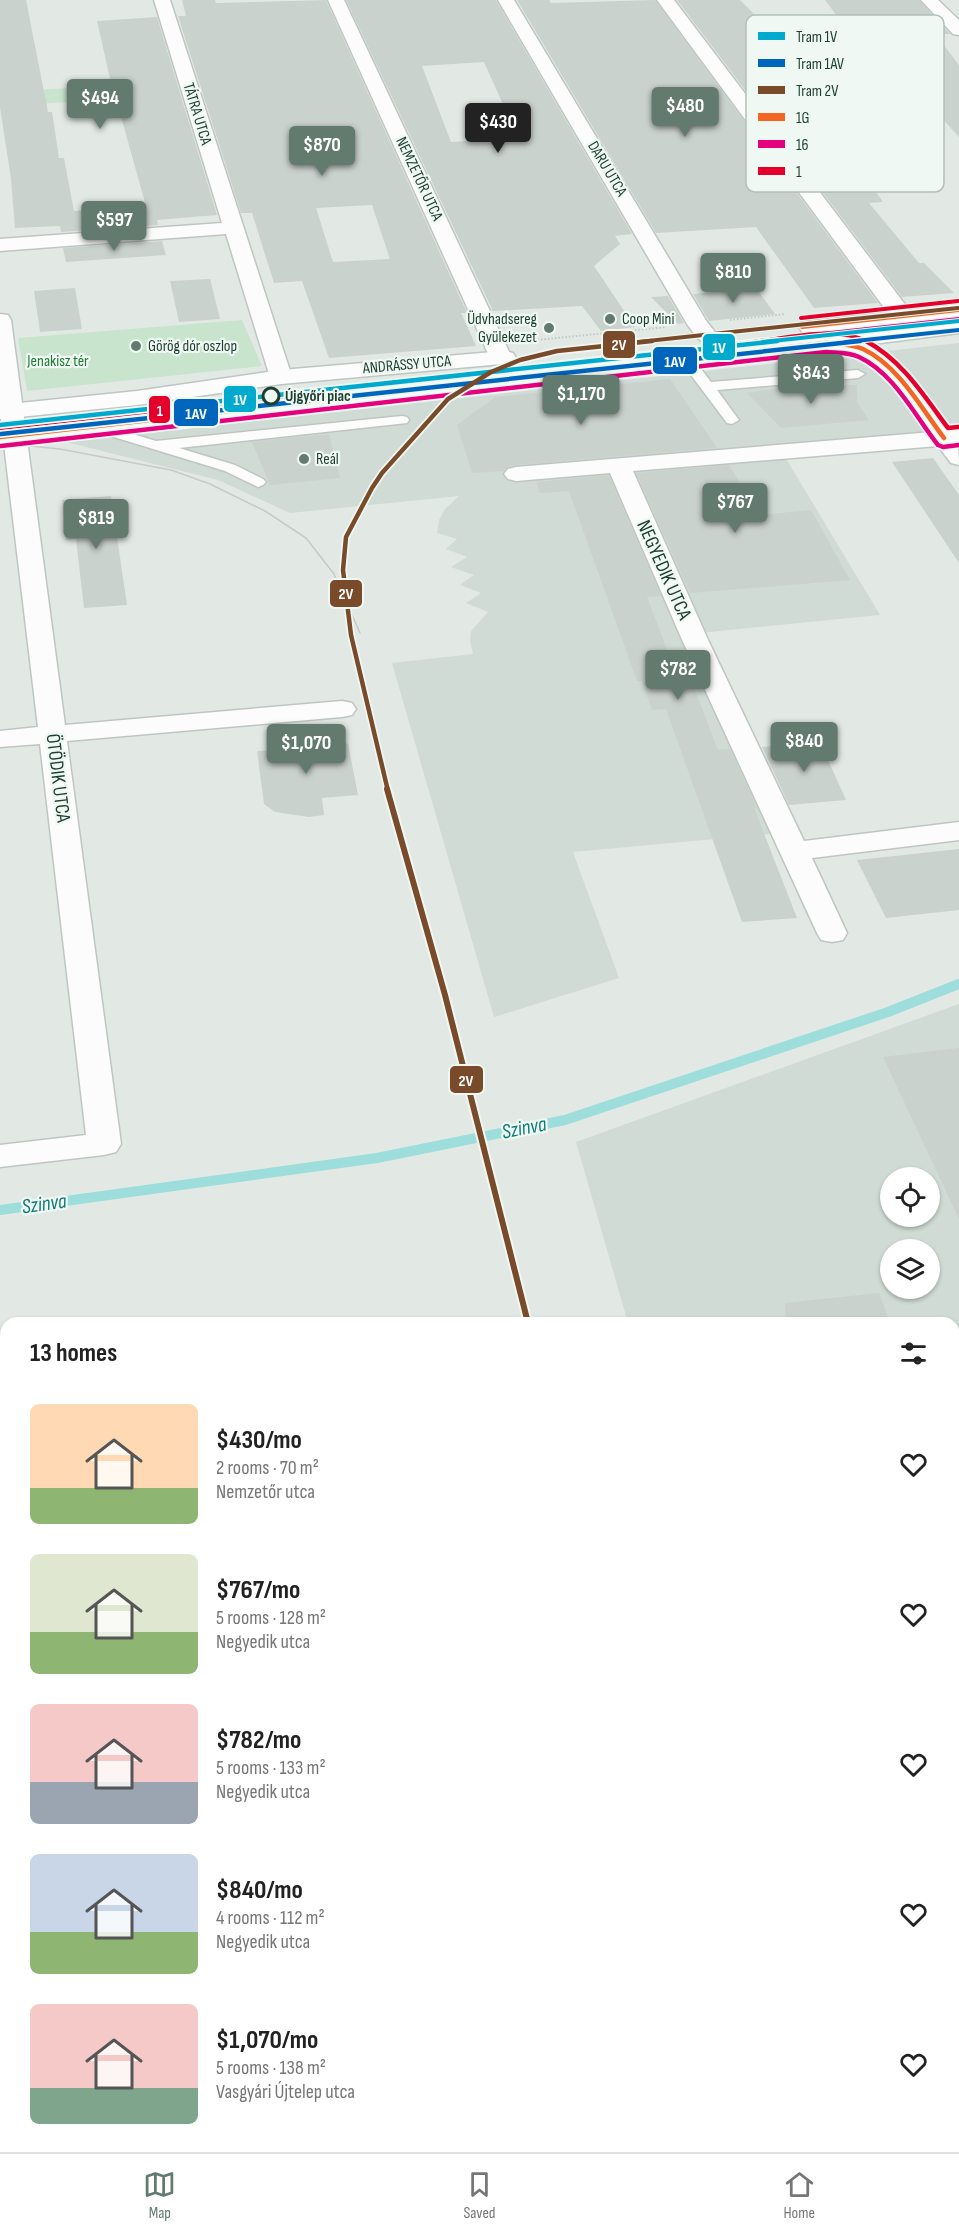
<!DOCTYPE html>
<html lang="en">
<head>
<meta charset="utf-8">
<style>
  body { margin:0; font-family:"Sofia Sans Condensed",sans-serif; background:#f6f6f6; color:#222; height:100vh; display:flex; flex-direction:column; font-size:22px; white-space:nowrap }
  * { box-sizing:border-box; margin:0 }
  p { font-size:20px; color:#767676 }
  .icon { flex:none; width:33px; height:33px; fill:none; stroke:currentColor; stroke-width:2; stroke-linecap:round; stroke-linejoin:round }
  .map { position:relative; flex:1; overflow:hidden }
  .panel { position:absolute; left:0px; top:1317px; width:960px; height:836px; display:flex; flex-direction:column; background:#fff; border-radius:18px 18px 0 0; box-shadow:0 2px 4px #0004 }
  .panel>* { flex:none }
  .controls { position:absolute; left:880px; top:1167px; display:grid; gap:12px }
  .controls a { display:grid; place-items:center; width:60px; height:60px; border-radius:50%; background:#fff; box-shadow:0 2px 4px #0004; font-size:30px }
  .price { position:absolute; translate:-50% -51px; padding:0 14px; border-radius:6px; background:#637a6f; color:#fff; font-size:20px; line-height:39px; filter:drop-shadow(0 2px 3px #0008) }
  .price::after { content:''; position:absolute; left:50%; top:36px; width:18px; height:14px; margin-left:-9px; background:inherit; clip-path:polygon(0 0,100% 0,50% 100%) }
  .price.on { background:#222; color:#fff }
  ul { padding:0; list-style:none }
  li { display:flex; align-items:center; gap:18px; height:150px; padding:0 30px }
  li span { display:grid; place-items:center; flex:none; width:168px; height:120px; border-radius:9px; color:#555 }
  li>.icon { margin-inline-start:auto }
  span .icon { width:72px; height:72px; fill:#fffc; stroke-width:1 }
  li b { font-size:26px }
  h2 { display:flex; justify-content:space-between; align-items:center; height:72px; padding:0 30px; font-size:26px }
  .menu { display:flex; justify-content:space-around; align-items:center; height:84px; border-top:2px solid #e0e0e0; background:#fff; font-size:16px; color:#767676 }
  .menu a { display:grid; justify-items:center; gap:3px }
  .menu .on { color:#637a6f }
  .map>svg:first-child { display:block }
  .built { fill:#cfdbd4; fill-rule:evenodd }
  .green { fill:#c9e4cd }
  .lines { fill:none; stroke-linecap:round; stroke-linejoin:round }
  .stream { stroke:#9ddddb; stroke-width:10 }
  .building { fill:#cad2ce; fill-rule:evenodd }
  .service-casing { stroke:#bfc6c2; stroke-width:3 }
  .minor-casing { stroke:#bfc6c2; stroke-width:3 }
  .tertiary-casing { stroke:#bfc6c2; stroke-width:3 }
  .path { stroke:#bfcac5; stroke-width:2; stroke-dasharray:1.5 2; stroke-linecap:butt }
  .service { fill:#fbfcfb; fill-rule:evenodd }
  .minor { fill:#fbfcfb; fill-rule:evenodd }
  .tertiary { fill:#fbfcfb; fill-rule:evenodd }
  .tram { stroke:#c6cac8; stroke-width:1.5 }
  .bus-1-far1-casing { stroke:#f0f8f3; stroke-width:6 }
  .bus-1-casing { stroke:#f0f8f3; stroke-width:8 }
  .bus-2-far1-casing { stroke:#f0f8f3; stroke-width:6 }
  .bus-2-casing { stroke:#f0f8f3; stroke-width:8 }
  .bus-3-far1-casing { stroke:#f0f8f3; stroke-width:6 }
  .bus-3-casing { stroke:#f0f8f3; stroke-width:8 }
  .bus-1-far1 { stroke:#f26522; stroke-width:4 }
  .bus-1 { stroke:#f26522; stroke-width:4.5 }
  .bus-2-far1 { stroke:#e5007d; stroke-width:4 }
  .bus-2 { stroke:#e5007d; stroke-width:4.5 }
  .bus-3-far1 { stroke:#e4002b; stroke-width:4 }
  .bus-3 { stroke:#e4002b; stroke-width:4.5 }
  .tram-1-far1-casing { stroke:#f0f8f3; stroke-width:6 }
  .tram-1-casing { stroke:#f0f8f3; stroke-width:8 }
  .tram-2-far1-casing { stroke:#f0f8f3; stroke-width:6 }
  .tram-2-casing { stroke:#f0f8f3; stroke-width:8 }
  .tram-3-far2-casing { stroke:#f0f8f3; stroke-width:6 }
  .tram-3-far1-casing { stroke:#f0f8f3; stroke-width:8 }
  .tram-3-casing { stroke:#f0f8f3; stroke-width:10 }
  .tram-1-far1 { stroke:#00a9ce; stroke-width:4 }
  .tram-1 { stroke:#00a9ce; stroke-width:4.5 }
  .tram-2-far1 { stroke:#0065bd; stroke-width:4 }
  .tram-2 { stroke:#0065bd; stroke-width:4.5 }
  .tram-3-far2 { stroke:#7a4b2a; stroke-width:4 }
  .tram-3-far1 { stroke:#7a4b2a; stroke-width:4.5 }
  .tram-3 { stroke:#7a4b2a; stroke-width:6 }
  .poi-dot { fill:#637a6f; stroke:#f0f8f3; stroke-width:2 }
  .stop-dot { fill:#f0f8f3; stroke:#1e3e30; stroke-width:3 }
  .labels { text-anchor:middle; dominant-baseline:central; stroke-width:4.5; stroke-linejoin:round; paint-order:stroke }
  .far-street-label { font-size:16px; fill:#1e3e30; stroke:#f0f8f3 }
  .far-poi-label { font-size:16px; fill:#1e3e30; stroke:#f0f8f3; text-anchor:start }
  .far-park-label { font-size:16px; fill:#237a36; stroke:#f0f8f3 }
  .far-stop-label { font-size:16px; font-weight:bold; fill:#1e3e30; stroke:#f0f8f3; text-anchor:start }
  .street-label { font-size:20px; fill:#1e3e30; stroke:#f0f8f3 }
  .water-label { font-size:21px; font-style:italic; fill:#117b7b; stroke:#f0f8f3 }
  .key { fill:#f0f8f3; stroke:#b1c0b8; stroke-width:1.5 }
  .key-label { font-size:16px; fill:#1e3e30 }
  .line-badge { stroke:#f0f8f3; stroke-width:2 }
  .badge-label { font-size:16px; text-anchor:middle; font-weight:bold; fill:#fff }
</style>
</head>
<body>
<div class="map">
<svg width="959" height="2152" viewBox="0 0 959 2152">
  <rect width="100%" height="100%" fill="#e2e9e5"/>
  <g class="built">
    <path d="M 959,343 L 959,443 L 785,457 L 880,615 L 680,635 L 770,834 L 573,852 L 619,978 L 494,1017 L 392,663 L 473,654 L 470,641 L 471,631 L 488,612 L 466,603 L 481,593 L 460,585 L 474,575 L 451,567 L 467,557 L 446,549 L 457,539 L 437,533 L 439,520 L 445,509 L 459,496 L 290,513 L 218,480 L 66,442 Z"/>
    <path d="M 959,1004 L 959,1655 L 954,1656 L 954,1323 L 628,1323 L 576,1142 ZM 891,1178 L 930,1178 L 930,1216 L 891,1216 ZM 891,1250 L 930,1250 L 930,1288 L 891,1288 Z"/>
  </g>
  <g class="green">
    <path d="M 69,88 L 71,102 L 0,106 L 0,92 Z"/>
    <path d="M 242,320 L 262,366 L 27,391 L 18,338 Z"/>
  </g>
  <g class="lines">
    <path class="stream" d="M 0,1210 L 377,1158 L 565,1120 L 888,1012 L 959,984"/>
  </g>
  <g class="building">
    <path d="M 0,0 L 26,0 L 48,112 L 52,112 L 59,158 L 64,158 L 74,211 L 146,206 L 109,74 L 97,21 L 157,17 L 217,215 L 157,220 L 158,225 L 61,232 L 60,226 L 15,228 L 11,179 L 0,107 Z"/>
    <path d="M 182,0 L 215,0 L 216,3 L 326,0 L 467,313 L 461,313 L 476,346 L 329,358 L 302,281 L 274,283 L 252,213 L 241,213 L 178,16 L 186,16 ZM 372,205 L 390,259 L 333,262 L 316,208 Z"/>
    <path d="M 346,0 L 496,0 L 632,234 L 615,236 L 620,244 L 594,266 L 635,327 L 601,331 L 582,306 L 493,311 ZM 484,62 L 518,138 L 451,142 L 422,66 Z"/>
    <path d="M 517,0 L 549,0 L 551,3 L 655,0 L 878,303 L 814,308 L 756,227 L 656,233 Z"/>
    <path d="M 677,0 L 740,0 L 790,50 L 782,50 L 862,144 L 845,145 L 883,202 L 869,203 L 919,263 L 924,263 L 954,293 L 902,297 Z"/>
    <path d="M 825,0 L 919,0 L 950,34 L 935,34 L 959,65 L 959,137 L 896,68 L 890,68 L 856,29 L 847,29 Z"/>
    <path d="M 162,241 L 166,255 L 66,262 L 63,248 Z"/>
    <path d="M 210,279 L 220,319 L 179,322 L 170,281 Z"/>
    <path d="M 75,288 L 82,329 L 40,332 L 34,291 Z"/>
    <path d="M 756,288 L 775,314 L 709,321 L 693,294 Z"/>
    <path d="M 668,296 L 684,323 L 678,324 L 651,297 Z"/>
    <path d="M 670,379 L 717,448 L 516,465 L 507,467 L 504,471 L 472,473 L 457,425 L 495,397 Z"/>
    <path d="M 798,385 L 857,385 L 857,402 L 869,420 L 781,428 L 747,393 Z"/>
    <path d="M 329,434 L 340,478 L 270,485 L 252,442 Z"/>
    <path d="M 933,458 L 959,495 L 959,563 L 892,462 Z"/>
    <path d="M 729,465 L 760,515 L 811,510 L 850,580 L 690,593 L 636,473 Z"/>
    <path d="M 609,475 L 661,596 L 647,597 L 669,655 L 681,654 L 718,750 L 730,749 L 757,807 L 754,808 L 797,918 L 742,922 L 666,709 L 652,710 L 642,681 L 637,681 L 569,491 L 540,493 L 536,482 Z"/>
    <path d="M 111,496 L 127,605 L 84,608 L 76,539 L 66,540 L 62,500 Z"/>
    <path d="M 295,733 L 332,738 L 348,744 L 358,795 L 322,798 L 324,815 L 309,817 L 275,812 L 264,804 L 257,751 L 297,749 Z"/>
    <path d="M 820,742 L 846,800 L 789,805 L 762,747 Z"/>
    <path d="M 959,849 L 959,910 L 886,918 L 857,860 Z"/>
    <path d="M 959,1048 L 959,1219 L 883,1057 Z"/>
    <path d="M 879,1293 L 890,1323 L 786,1323 L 785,1303 Z"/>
  </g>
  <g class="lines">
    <g class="service-casing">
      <g id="service">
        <path d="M 686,355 L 691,356 L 711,382 L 858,370 L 865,374 L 858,378 L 717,390 L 739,420 L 732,424 L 727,423 L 679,359 Z"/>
        <path d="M 402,416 L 407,417 L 409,420 L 407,423 L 179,448 L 235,465 L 263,479 L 266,482 L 263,485 L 258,487 L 225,471 L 91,430 L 89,427 L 96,423 L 156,441 Z"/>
      </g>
    </g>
    <g class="minor-casing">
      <g id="minor">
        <path d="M 154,0 L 170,0 L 292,377 L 289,382 L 281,384 L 273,382 L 270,377 L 226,234 L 0,251 L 0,239 L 222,223 Z"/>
        <path d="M 328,0 L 344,0 L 512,358 L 509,363 L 501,365 L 493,363 L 490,358 Z"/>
        <path d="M 498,0 L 514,0 L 707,322 L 720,338 L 717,343 C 701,347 696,336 687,324 Z"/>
        <path d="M 657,0 L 674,0 L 910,311 L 913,316 L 910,321 L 902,322 L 894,321 Z"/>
        <path d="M 921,0 L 938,0 L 959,20 L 959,35 L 953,34 Z"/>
        <path d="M 0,314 L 8,315 L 11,320 L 65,725 L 342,701 L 352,703 L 356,709 L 352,715 L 342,717 L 67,741 L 121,1144 L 116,1152 L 104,1155 L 0,1167 L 0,1145 L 86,1135 L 40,744 L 0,747 L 0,731 L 38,727 L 0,411 Z"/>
        <path d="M 959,321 L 959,333 L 826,350 L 818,348 L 815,343 L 818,338 L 826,336 Z"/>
        <path d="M 944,431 C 959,435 959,450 959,465 L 951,463 L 938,446 L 633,471 L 709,642 L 804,841 L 959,822 L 959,840 L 812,858 L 847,933 L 843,940 L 832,942 L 821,940 L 817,933 L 683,642 L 610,473 L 516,481 L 508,479 L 504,474 L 508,469 L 516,467 Z"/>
        <path d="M 6,1465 L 6,1495 L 0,1496 L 0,1466 Z"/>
        <rect x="954" y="1701" width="5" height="34"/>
        <path d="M 6,1832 L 6,1870 L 0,1871 L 0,1833 Z"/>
      </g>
    </g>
    <g class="tertiary-casing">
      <g id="tertiary">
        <path d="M 959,304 L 959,316 L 810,333 L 802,332 L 799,327 L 802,322 L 810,321 Z"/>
        <path d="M 826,336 C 841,338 858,338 872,345 C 905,361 928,402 950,430 L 959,429 L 959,443 L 944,445 L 936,443 C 915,416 886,367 854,353 C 845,350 835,350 826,350 L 0,444 L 0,430 Z"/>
        <path d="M 505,351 L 513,353 L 516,358 L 513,363 L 281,384 L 137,405 L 0,419 L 0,405 L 137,391 L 281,370 Z"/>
      </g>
    </g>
    <g class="path">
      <path d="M 730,320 L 785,314"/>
      <path d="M 527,341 L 666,327"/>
    </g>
    <use href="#service" class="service"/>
    <use href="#minor" class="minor"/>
    <use href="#tertiary" class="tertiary"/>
    <path class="tram" d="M 0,443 L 60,449 L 171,470 L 210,484 L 265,511 L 306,538 L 334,574 L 360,633"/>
    <g class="bus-1-far1-casing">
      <path id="bus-1-far1" d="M 802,327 L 959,310"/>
    </g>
    <g class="bus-1-casing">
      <path id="bus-1" d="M 0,437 L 826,343 C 838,344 852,344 863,349 C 899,366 921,408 944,438"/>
    </g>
    <g class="bus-2-far1-casing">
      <path id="bus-2-far1" d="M 803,336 L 959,319"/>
    </g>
    <g class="bus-2-casing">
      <path id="bus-2" d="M 1,446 L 826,352 C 837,353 849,352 859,357 C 894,373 915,416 938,445 L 943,447 L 959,445"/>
    </g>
    <g class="bus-3-far1-casing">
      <g id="bus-3-far1">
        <path d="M 801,318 L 958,301"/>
        <path d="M 753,342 C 789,338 835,325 869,342"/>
      </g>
    </g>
    <g class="bus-3-casing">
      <g id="bus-3">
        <path d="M 866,341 C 903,361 924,396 948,428 L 958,427"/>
        <path d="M 0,428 L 766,341"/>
      </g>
    </g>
    <use href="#bus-1-far1" class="bus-1-far1"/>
    <use href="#bus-1" class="bus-1"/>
    <use href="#bus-2-far1" class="bus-2-far1"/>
    <use href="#bus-2" class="bus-2"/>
    <use href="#bus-3-far1" class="bus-3-far1"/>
    <use href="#bus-3" class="bus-3"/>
    <g class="tram-1-far1-casing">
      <path id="tram-1-far1" d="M 763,342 L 959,321"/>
    </g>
    <g class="tram-1-casing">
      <path id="tram-1" d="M 0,425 L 777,341"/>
    </g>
    <g class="tram-2-far1-casing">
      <path id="tram-2-far1" d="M 846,342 L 959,330"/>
    </g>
    <g class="tram-2-casing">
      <path id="tram-2" d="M 1,434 L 860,341"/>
    </g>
    <g class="tram-3-far2-casing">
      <path id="tram-3-far2" d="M 638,342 L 958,308"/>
    </g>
    <g class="tram-3-far1-casing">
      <path id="tram-3-far1" d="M 388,791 L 351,635 L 343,570 L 346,537 L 372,488 L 382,473 L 448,399 L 491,372 L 520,360 L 557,351 L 652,341"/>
    </g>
    <g class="tram-3-casing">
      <path id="tram-3" d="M 387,789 L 445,995 L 528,1323"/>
    </g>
    <use href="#tram-1-far1" class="tram-1-far1"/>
    <use href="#tram-1" class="tram-1"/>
    <use href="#tram-2-far1" class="tram-2-far1"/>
    <use href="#tram-2" class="tram-2"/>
    <use href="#tram-3-far2" class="tram-3-far2"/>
    <use href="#tram-3-far1" class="tram-3-far1"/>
    <use href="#tram-3" class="tram-3"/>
  </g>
  <g class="poi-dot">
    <circle cx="610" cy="319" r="6"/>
    <circle cx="549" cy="328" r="6"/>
    <circle cx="136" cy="346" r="6"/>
    <circle cx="304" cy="459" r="6"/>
  </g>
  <circle class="stop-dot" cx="271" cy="396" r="8"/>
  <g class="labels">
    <g class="far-street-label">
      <text transform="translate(197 114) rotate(73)">TÁTRA UTCA</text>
      <text transform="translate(607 169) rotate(59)">DARU UTCA</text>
      <text transform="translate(419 179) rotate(65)">NEMZETŐR UTCA</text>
      <text transform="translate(407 365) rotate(-5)">ANDRÁSSY UTCA</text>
    </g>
    <g class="far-poi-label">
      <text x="537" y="319" text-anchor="end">Üdvhadsereg<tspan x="537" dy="18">Gyülekezet</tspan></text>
      <text x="622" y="319">Coop Mini</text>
      <text x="148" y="346">Görög dór oszlop</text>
      <text x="316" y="459">Reál</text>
    </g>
    <g class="far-park-label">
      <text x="58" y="361">Jenakisz tér</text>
    </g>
    <g class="far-stop-label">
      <text x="285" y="396">Újgyőri piac</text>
    </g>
    <g class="street-label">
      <text transform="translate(664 570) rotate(66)">NEGYEDIK UTCA</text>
      <text transform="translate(58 778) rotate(83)">ÖTÖDIK UTCA</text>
    </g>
    <g class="water-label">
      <text transform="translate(524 1128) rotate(-11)">Szinva</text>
      <text transform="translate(44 1204) rotate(-8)">Szinva</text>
    </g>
  </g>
  <rect x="746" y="15" width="198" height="177" rx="9" class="key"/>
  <rect x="758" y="32" width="27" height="8" fill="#00a9ce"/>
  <rect x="758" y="59" width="27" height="8" fill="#0065bd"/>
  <rect x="758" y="86" width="27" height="8" fill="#7a4b2a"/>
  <rect x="758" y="113" width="27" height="8" fill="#f26522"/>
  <rect x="758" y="140" width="27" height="8" fill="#e5007d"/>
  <rect x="758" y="167" width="27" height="8" fill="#e4002b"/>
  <g class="key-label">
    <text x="796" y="42">Tram 1V</text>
    <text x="796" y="69">Tram 1AV</text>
    <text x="796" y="96">Tram 2V</text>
    <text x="796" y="123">1G</text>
    <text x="796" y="150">16</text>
    <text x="796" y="177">1</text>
  </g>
  <g class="line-badge">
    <rect x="602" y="330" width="34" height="29" rx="6" fill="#7a4b2a"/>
    <rect x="702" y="333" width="34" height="28" rx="6" fill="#00a9ce"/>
    <rect x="652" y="346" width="46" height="29" rx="6" fill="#0065bd"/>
    <rect x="223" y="385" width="34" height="28" rx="6" fill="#00a9ce"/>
    <rect x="148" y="395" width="23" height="29" rx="6" fill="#e4002b"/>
    <rect x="173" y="398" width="46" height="29" rx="6" fill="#0065bd"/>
    <rect x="329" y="579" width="34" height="29" rx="6" fill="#7a4b2a"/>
    <rect x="449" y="1065" width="35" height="29" rx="6" fill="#7a4b2a"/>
  </g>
  <g class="badge-label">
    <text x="619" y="350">2V</text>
    <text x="719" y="353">1V</text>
    <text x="675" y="367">1AV</text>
    <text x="240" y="405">1V</text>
    <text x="160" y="416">1</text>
    <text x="196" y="419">1AV</text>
    <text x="346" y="599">2V</text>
    <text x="466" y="1086">2V</text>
  </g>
</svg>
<div class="controls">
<a><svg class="icon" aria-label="locate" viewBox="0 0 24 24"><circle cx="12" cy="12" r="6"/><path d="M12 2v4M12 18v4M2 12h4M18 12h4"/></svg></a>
<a><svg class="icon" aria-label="layers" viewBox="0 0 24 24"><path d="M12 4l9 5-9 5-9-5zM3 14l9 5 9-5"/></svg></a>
</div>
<b class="price" style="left:100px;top:130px">$494</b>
<b class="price" style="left:685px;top:138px">$480</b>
<b class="price on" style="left:498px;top:154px">$430</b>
<b class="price" style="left:322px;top:177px">$870</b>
<b class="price" style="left:114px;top:252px">$597</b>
<b class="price" style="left:733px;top:304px">$810</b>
<b class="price" style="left:811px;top:405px">$843</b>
<b class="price" style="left:581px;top:426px">$1,170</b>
<b class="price" style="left:735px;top:534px">$767</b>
<b class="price" style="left:96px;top:550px">$819</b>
<b class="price" style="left:678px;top:701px">$782</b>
<b class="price" style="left:804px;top:773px">$840</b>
<b class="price" style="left:306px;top:775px">$1,070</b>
<section class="panel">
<h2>13 homes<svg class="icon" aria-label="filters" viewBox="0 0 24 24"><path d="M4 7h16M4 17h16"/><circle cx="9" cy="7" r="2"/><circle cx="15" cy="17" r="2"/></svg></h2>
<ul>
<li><span style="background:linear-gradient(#ffd9b3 70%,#8fb573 0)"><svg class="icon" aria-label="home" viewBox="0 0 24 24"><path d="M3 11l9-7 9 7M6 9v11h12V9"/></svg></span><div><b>$430/mo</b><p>2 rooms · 70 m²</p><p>Nemzetőr utca</p></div><svg class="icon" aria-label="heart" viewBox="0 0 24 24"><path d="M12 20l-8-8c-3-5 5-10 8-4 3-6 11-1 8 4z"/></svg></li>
<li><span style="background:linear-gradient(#dfe7d0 65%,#8fb573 0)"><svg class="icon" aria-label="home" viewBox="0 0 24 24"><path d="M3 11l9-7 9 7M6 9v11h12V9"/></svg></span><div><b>$767/mo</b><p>5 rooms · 128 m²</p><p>Negyedik utca</p></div><svg class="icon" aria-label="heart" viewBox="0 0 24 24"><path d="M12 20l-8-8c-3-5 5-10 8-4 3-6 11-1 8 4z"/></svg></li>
<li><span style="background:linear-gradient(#f6c9c9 65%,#9aa5b1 0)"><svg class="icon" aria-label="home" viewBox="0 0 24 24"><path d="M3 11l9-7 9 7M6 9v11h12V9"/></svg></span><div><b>$782/mo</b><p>5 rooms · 133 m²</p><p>Negyedik utca</p></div><svg class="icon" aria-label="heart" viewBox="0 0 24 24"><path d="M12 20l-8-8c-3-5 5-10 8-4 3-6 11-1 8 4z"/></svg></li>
<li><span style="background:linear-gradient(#c9d6e8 65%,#8fb573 0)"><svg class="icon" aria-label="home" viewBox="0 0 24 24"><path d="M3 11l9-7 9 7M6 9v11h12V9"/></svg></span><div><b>$840/mo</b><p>4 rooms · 112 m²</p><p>Negyedik utca</p></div><svg class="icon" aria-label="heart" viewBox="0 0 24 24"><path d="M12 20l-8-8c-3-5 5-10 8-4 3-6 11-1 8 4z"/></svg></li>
<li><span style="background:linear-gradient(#f6c9c9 70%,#7fa58c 0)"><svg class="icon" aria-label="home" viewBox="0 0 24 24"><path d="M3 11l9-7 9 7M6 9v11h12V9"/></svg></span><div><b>$1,070/mo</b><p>5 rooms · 138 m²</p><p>Vasgyári Újtelep utca</p></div><svg class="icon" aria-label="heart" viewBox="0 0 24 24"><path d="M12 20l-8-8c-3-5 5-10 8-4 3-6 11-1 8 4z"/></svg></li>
</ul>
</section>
</div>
<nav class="menu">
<a class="on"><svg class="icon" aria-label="map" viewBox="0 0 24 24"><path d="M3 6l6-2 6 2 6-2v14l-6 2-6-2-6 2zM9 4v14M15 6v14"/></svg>Map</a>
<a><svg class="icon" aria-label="saved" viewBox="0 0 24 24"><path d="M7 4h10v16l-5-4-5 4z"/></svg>Saved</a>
<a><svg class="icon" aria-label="home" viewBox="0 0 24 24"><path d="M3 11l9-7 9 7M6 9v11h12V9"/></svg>Home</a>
</nav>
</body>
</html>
